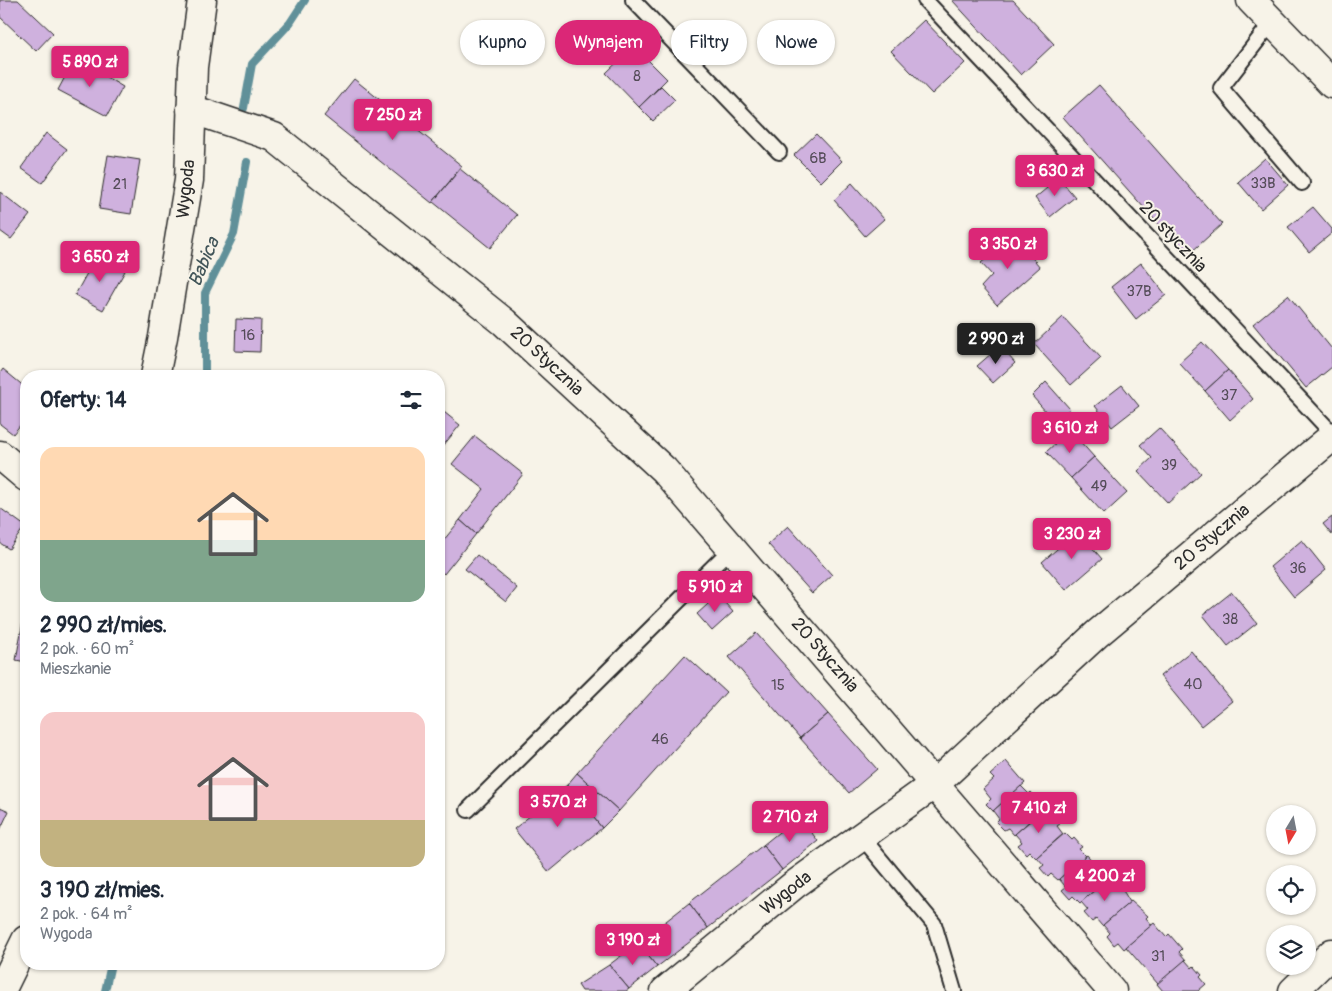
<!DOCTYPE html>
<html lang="pl">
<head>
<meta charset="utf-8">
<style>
  body { margin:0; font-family:Pangolin,sans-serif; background:#f2f2f3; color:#1f2937; height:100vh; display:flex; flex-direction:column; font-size:19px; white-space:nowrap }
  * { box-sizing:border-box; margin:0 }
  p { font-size:16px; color:#747a83 }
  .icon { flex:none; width:28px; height:28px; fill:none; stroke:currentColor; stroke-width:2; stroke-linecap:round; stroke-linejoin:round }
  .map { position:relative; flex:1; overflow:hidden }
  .sheet { position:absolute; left:20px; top:370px; width:425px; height:600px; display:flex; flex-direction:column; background:#fff; border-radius:20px; box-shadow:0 1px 4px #0004 }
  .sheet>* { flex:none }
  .guide { position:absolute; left:460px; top:20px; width:475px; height:45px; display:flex; gap:10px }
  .needle { width:32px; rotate:190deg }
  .fabs { position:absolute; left:1266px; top:805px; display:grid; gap:10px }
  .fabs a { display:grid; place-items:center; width:50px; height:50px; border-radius:50%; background:#fff; box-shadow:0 1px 4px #0004; font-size:25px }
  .price { position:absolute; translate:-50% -42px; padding:0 11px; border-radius:5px; background:#db2777; color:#fff; font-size:16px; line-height:32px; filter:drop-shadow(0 1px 2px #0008) }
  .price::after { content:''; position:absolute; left:50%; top:30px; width:15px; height:11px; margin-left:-8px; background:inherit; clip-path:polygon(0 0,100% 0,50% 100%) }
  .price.selected { background:#222; color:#fff }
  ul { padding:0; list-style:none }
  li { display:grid; align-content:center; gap:10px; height:265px; padding:0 20px }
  li span { display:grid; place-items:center; height:155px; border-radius:15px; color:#555 }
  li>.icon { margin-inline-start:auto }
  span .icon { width:90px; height:90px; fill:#fffc; stroke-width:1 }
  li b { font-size:21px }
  h2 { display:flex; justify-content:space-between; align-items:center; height:60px; padding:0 20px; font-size:21px }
  .pill { padding:0 18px; border-radius:22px; background:#fff; box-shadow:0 1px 4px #0004; font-size:18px; line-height:45px }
  .pill.selected { background:#db2777; color:#fff }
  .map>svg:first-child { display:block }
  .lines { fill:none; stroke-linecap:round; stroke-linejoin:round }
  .stream { stroke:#619099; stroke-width:8 }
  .building { fill:#cfb1de; stroke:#2b2b2b }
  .lane-casing { stroke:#2b2b2b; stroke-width:18 }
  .street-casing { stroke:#2b2b2b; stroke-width:31 }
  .secondary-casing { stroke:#2b2b2b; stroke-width:31 }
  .lane { stroke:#f7f3e8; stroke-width:14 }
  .street { stroke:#f7f3e8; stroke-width:28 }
  .secondary { stroke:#f7f3e8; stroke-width:28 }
  .labels { text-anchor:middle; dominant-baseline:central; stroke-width:4; stroke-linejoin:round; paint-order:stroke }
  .number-label { font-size:15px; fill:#544c58 }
  .street-label { font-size:18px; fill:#2b2b2b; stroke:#f7f3e8 }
  .water-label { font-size:19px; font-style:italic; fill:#425559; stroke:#f7f3e8 }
</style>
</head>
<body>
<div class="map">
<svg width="1332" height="991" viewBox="0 0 1332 991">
  <rect width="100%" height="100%" fill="#f7f3e8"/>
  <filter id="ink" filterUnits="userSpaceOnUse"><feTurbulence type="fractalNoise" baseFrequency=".02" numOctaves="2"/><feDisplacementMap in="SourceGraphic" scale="10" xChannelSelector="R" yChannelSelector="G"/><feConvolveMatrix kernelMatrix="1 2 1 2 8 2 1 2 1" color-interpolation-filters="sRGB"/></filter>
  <g filter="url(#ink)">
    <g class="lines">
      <g class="stream">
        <path d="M 244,108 L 252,64 L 290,23 L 305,0"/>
        <path d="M 205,376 L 205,293 L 234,234 L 247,162"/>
        <path d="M 105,991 L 111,964"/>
      </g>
    </g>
    <g class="building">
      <path d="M 0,0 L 18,0 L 53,33 L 36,51 L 0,17 Z"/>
      <path d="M 952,0 L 1013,0 L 1054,44 L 1021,75 Z"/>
      <path d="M 924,20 L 965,63 L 932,94 L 891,51 Z"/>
      <path d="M 634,46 L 667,79 L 639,107 L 606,73 Z"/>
      <path d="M 75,58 L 123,87 L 107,116 L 58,90 Z"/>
      <path d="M 354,79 L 462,166 L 432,203 L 324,116 Z"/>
      <path d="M 1099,85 L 1222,224 L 1187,256 L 1063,117 Z"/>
      <path d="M 661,86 L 675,100 L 653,121 L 639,107 Z"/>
      <path d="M 46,133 L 67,149 L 42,183 L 21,168 Z"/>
      <path d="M 816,134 L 842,161 L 821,182 L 794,155 Z"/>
      <path d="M 108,155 L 140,160 L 131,214 L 99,209 Z"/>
      <path d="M 1265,158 L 1288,185 L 1261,209 L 1238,182 Z"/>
      <path d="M 460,169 L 517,215 L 490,248 L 433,202 Z"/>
      <path d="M 1059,178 L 1075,197 L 1050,217 L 1035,198 Z"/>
      <path d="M 852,183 L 884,219 L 865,236 L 834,200 Z"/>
      <path d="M 0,192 L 30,215 L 11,239 L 0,231 Z"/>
      <path d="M 1313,207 L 1332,229 L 1332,233 L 1309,252 L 1288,227 Z"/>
      <path d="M 1013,235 L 1040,267 L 997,305 L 981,287 L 992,275 L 981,263 Z"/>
      <path d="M 97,255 L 125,271 L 103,310 L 75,295 Z"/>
      <path d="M 1141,263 L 1166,295 L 1136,319 L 1111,287 Z"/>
      <path d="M 1288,295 L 1332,349 L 1332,367 L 1306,388 L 1253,324 Z"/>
      <path d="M 1063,317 L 1101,358 L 1071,385 L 1034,344 Z"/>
      <path d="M 236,319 L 261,320 L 260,352 L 235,351 Z"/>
      <path d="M 1202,342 L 1228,370 L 1205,391 L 1179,363 Z"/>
      <path d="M 1000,346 L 1015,363 L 993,383 L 977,366 Z"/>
      <path d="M 3,369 L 26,388 L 26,418 L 13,434 L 0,424 L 0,373 Z"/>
      <path d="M 1228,370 L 1253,399 L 1230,420 L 1205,391 Z"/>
      <path d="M 1046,382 L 1070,409 L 1055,422 L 1032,396 Z"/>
      <path d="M 1122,385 L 1139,406 L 1112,427 L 1095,406 Z"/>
      <path d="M 439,408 L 460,425 L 439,451 Z"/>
      <path d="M 1159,428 L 1201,473 L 1168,503 L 1138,471 L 1152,458 L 1140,445 Z"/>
      <path d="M 1070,430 L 1094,457 L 1071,478 L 1046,452 Z"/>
      <path d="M 475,436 L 523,474 L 476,534 L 460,520 L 484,489 L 452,464 Z"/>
      <path d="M 1094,457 L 1127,493 L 1104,514 L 1071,478 Z"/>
      <path d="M 0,508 L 25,526 L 9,549 L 0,543 Z"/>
      <path d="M 1332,517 L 1332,535 L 1323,524 Z"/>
      <path d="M 460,520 L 476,534 L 444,574 L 439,569 L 439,546 Z"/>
      <path d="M 788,526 L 832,575 L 812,593 L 768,544 Z"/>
      <path d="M 1078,531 L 1102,559 L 1066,590 L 1042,562 Z"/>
      <path d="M 1302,540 L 1326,570 L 1294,597 L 1270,567 Z"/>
      <path d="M 477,555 L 517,588 L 506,602 L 465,569 Z"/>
      <path d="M 1232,592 L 1257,623 L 1228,646 L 1203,615 Z"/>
      <path d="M 718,595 L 733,612 L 712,631 L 697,614 Z"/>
      <path d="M 23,621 L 26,621 L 26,662 L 16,660 Z"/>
      <path d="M 756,633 L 828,714 L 800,738 L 729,657 Z"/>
      <path d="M 1191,651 L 1232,701 L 1201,726 L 1160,676 Z"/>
      <path d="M 685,655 L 726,692 L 619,811 L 577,773 Z"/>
      <path d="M 828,714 L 877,769 L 849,793 L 800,738 Z"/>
      <path d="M 1006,761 L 1025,783 L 993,811 L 986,804 L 991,799 L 983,789 L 994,779 L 990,775 Z"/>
      <path d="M 577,773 L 619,811 L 602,828 L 567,785 Z"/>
      <path d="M 567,785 L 602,828 L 549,872 L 514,829 Z"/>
      <path d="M 1021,786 L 1029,794 L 1031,792 L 1038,801 L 1036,803 L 1042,810 L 1014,835 L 1008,828 L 1004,830 L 996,822 L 999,819 L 993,811 Z"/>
      <path d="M 0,807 L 9,811 L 0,830 Z"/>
      <path d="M 1043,810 L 1050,818 L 1052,816 L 1060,824 L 1057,826 L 1063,834 L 1036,858 L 1029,851 L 1026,854 L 1018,845 L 1022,842 L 1015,834 Z"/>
      <path d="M 799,816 L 818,841 L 782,870 L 763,845 Z"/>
      <path d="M 1065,833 L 1072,840 L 1074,838 L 1082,847 L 1079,849 L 1086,856 L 1058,880 L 1051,874 L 1048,877 L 1040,868 L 1044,865 L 1037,857 Z"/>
      <path d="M 763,845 L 782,870 L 708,928 L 689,903 Z"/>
      <path d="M 1087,855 L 1094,863 L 1096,861 L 1104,870 L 1102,872 L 1108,879 L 1080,903 L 1073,896 L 1070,899 L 1062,890 L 1066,887 L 1059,879 Z"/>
      <path d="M 1109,878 L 1116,886 L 1119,884 L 1130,902 L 1102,926 L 1096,919 L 1092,922 L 1084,913 L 1088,910 L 1081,902 Z"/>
      <path d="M 1131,901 L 1148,916 L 1146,918 L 1152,925 L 1124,949 L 1118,942 L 1114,945 L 1107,936 L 1110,933 L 1103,925 Z"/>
      <path d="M 689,903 L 708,928 L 657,967 L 638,943 Z"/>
      <path d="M 1154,923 L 1166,937 L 1169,934 L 1182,949 L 1179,952 L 1186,960 L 1158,984 L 1126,947 Z"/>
      <path d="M 638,943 L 657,967 L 629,989 L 609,965 Z"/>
      <path d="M 1185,960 L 1192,968 L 1194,966 L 1202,975 L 1200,977 L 1206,984 L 1198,991 L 1163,991 L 1157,984 Z"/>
      <path d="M 609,965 L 629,989 L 626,991 L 582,991 L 578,985 Z"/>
    </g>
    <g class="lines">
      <g class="lane-casing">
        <g id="lane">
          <path d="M 633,0 L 779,152"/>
          <path d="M 925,0 L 1332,433"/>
          <path d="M 1272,22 L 1221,88 L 1302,183"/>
          <path d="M 468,810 L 732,548"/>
          <path d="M 861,836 L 934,924 L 954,991"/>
        </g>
      </g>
      <g class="street-casing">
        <g id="street">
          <path d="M 1251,0 L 1332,84"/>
          <path d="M 191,109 L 274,137 L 504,322 L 664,470 L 1112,991"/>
          <path d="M 0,455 L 26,477"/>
          <path d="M 665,991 L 794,885 L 936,783 L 1097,634 L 1332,437"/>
          <path d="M 1293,991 L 1332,953"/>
        </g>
      </g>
      <g class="secondary-casing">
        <g id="secondary">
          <path d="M 155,376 L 163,337 L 189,180 L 193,67 L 202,0"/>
          <path d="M 1,991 L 26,940"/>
        </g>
      </g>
      <use href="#lane" class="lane"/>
      <use href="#street" class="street"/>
      <use href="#secondary" class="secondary"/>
    </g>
  </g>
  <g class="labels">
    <g class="number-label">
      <text x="637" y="76">8</text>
      <text x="818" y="158">6B</text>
      <text x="1263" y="183">33B</text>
      <text x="120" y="184">21</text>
      <text x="1139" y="291">37B</text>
      <text x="248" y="335">16</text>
      <text x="1229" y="395">37</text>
      <text x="1169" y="465">39</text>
      <text x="1099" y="486">49</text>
      <text x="1298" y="568">36</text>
      <text x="1230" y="619">38</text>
      <text x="1193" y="684">40</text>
      <text x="778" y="685">15</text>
      <text x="660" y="739">46</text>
      <text x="1158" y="956">31</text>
    </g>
    <g class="street-label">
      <text transform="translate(186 189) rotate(-84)">Wygoda</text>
      <text transform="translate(1173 237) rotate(47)">20 stycznia</text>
      <text transform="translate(547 361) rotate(43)">20 Stycznia</text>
      <text transform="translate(1212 537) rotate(-40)">20 Stycznia</text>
      <text transform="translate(825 655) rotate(49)">20 Stycznia</text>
      <text transform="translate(786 893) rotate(-38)">Wygoda</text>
    </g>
    <g class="water-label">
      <text transform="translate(204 262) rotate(-67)">Babica</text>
    </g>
  </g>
</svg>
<div class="fabs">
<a><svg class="needle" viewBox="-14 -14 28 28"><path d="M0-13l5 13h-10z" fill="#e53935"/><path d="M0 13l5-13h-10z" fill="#747a83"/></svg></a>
<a><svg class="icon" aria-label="locate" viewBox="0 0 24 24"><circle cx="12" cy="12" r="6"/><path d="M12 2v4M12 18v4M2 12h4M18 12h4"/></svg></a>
<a><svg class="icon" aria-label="layers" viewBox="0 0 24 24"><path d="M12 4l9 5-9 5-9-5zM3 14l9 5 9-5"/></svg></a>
</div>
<b class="price" style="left:90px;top:88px">5 890 zł</b>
<b class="price" style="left:393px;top:141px">7 250 zł</b>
<b class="price" style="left:1055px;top:197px">3 630 zł</b>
<b class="price" style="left:1008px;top:270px">3 350 zł</b>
<b class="price" style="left:100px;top:283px">3 650 zł</b>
<b class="price selected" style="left:996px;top:365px">2 990 zł</b>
<b class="price" style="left:1070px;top:454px">3 610 zł</b>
<b class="price" style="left:1072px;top:560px">3 230 zł</b>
<b class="price" style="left:715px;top:613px">5 910 zł</b>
<b class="price" style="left:558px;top:828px">3 570 zł</b>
<b class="price" style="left:1039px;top:834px">7 410 zł</b>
<b class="price" style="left:790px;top:843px">2 710 zł</b>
<b class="price" style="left:1105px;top:902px">4 200 zł</b>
<b class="price" style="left:633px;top:966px">3 190 zł</b>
<div class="guide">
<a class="pill">Kupno</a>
<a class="pill selected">Wynajem</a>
<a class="pill">Filtry</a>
<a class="pill">Nowe</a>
</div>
<section class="sheet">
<h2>Oferty: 14<svg class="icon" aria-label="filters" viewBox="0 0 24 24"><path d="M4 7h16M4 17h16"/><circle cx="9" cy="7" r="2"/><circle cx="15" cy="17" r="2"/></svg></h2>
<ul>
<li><span style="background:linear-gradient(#ffd9b3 60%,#7fa58c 0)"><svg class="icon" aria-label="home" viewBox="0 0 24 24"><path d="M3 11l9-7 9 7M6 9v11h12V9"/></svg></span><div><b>2 990 zł/mies.</b><p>2 pok. · 60 m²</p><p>Mieszkanie</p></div></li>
<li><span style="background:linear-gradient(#f6c9c9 70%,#c2b280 0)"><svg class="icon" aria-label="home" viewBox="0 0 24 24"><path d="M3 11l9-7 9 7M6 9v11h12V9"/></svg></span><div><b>3 190 zł/mies.</b><p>2 pok. · 64 m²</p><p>Wygoda</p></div></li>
</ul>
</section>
</div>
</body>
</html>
